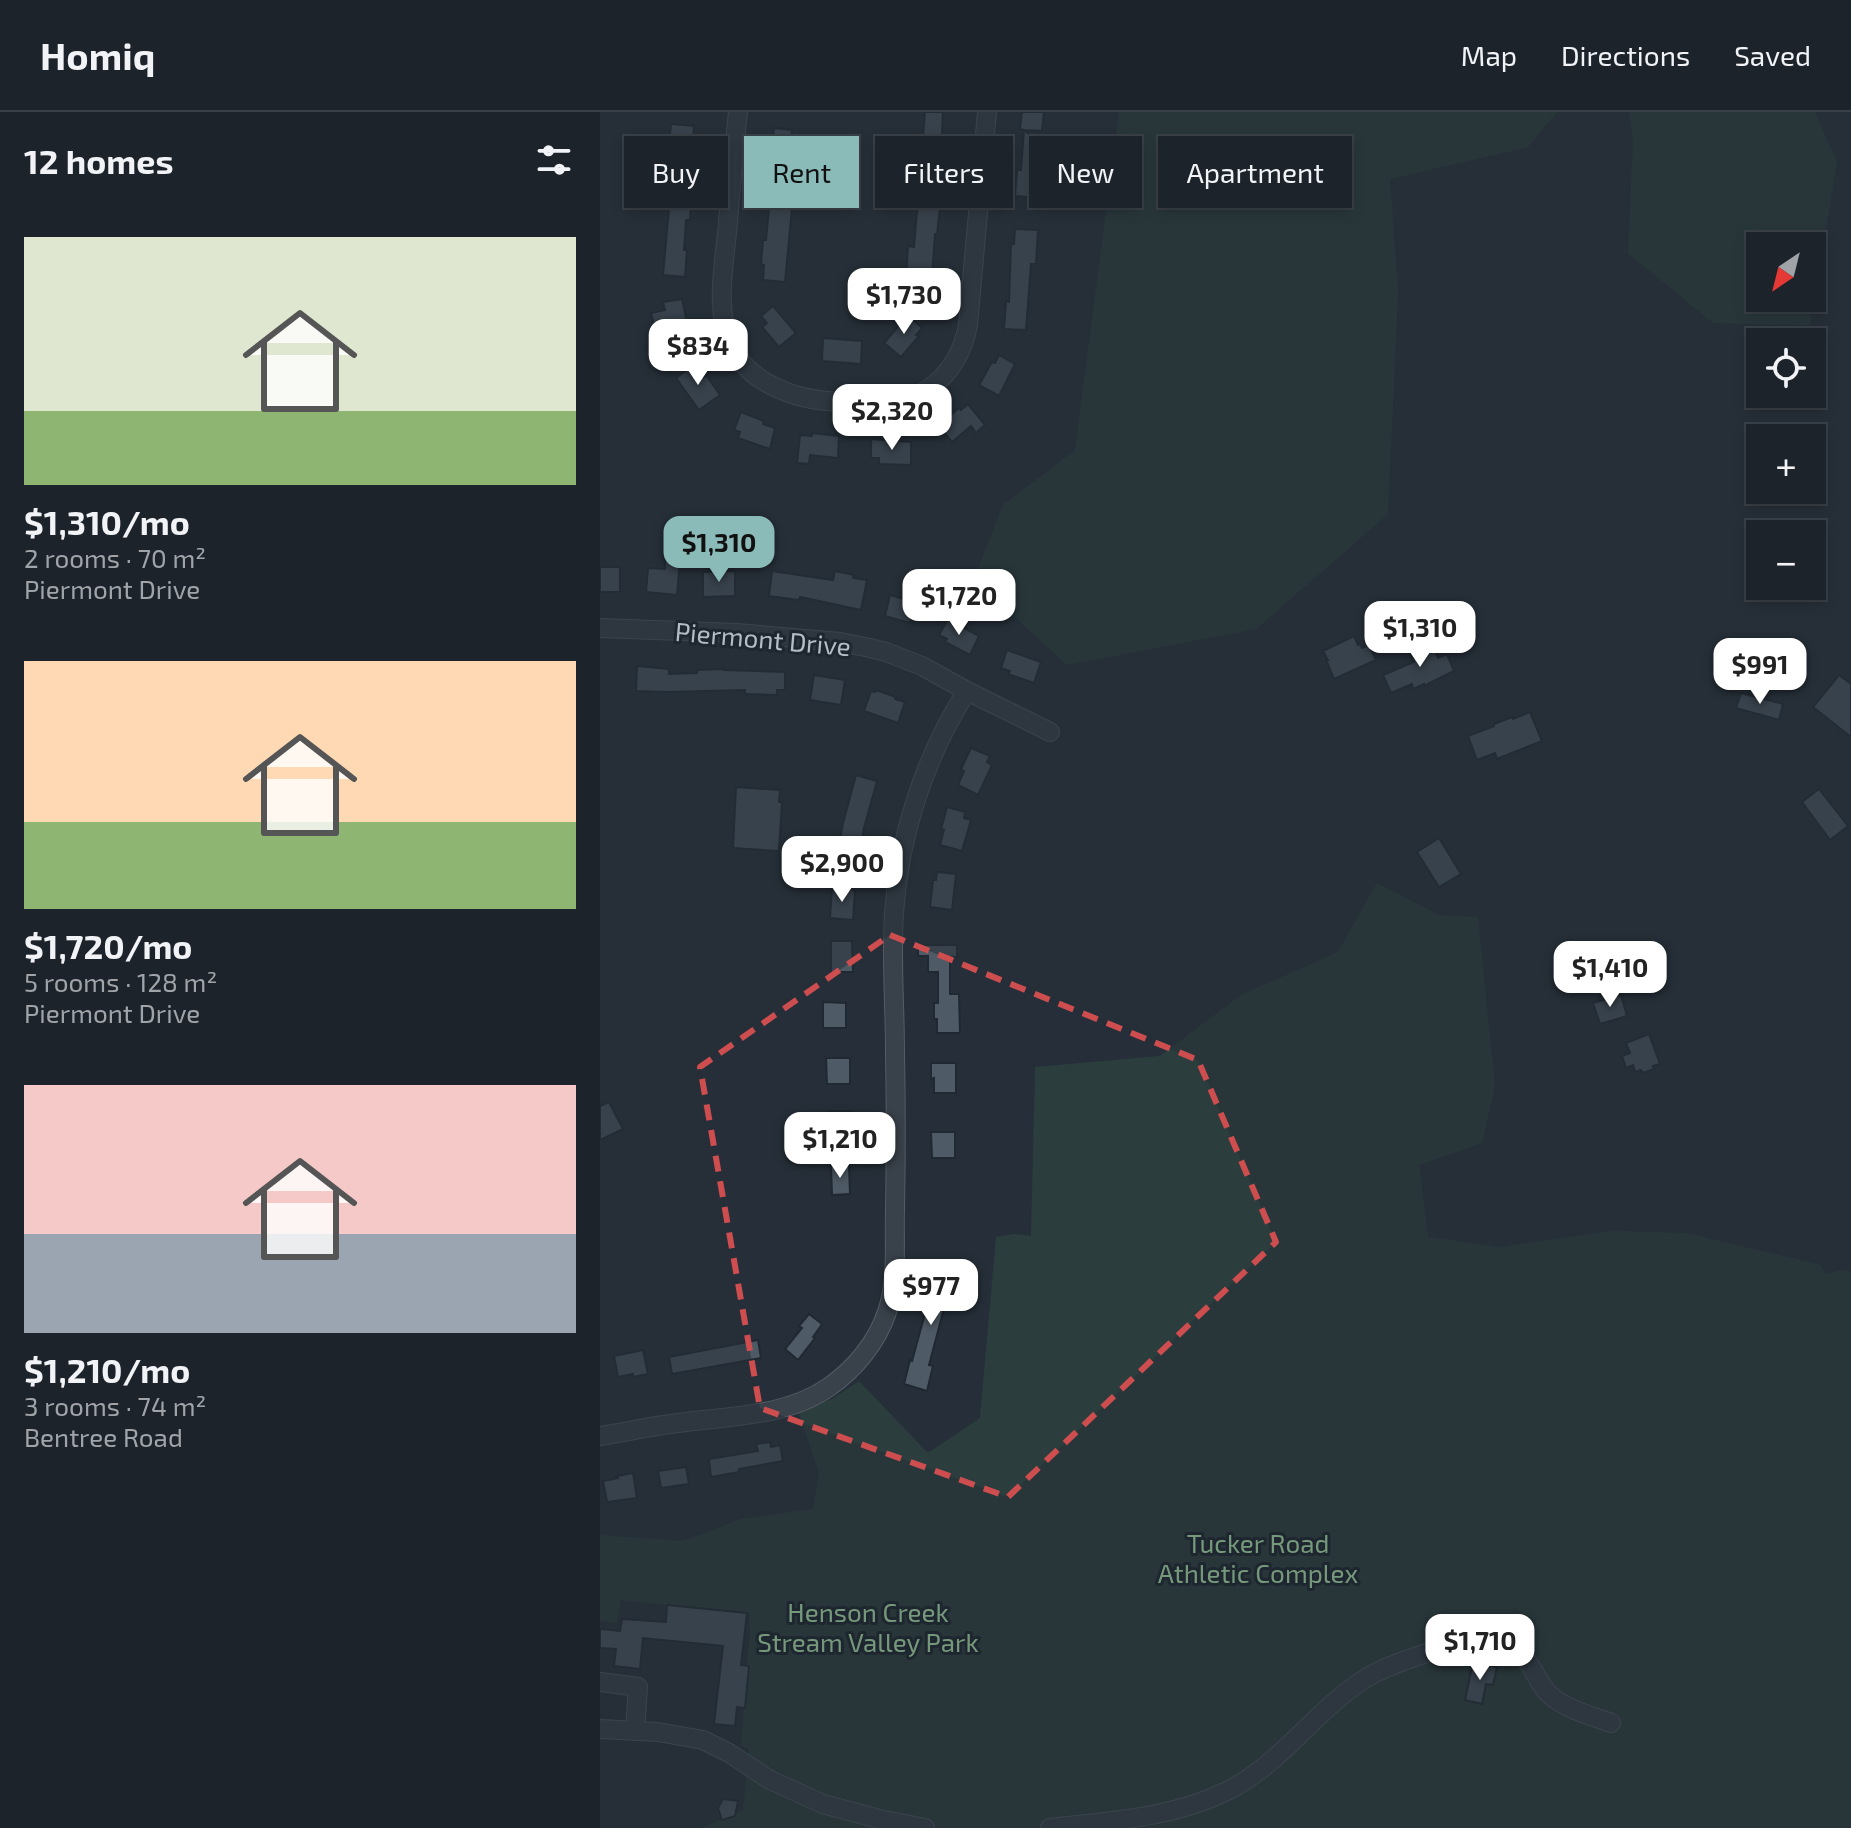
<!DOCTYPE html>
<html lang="en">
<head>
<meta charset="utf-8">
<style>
  body { margin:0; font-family:"Exo 2",sans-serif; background:#292f37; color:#f1f3f6; height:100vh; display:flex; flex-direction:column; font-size:30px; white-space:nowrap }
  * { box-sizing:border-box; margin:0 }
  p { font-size:26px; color:#a0a4a9 }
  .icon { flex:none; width:44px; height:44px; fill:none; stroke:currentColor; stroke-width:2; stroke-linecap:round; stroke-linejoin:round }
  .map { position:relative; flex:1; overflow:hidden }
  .drawer { display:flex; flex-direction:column; background:#1c232b; width:600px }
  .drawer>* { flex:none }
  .hud { position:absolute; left:24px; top:24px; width:760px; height:72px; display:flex; gap:16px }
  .needle { width:52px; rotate:215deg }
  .tools { position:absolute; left:1146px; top:120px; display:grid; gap:16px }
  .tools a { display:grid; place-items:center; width:80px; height:80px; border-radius:0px; background:#1c232b; box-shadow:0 4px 12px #0003,0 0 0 2px #3a4047; font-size:40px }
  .price { position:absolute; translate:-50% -68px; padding:0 18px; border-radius:16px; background:#fff; color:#222; font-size:26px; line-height:52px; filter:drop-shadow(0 2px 4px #0008) }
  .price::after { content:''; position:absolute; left:50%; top:48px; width:24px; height:18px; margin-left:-12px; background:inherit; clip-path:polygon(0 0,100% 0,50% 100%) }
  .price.active { background:#8bbbb9; color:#111 }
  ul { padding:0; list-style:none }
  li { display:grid; align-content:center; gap:16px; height:424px; padding:0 24px }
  li span { display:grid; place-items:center; height:248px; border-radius:0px; color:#555 }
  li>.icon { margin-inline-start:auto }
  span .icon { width:144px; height:144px; fill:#fffc; stroke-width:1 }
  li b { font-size:34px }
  h2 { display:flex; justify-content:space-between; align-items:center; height:96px; padding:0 24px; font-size:34px }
  .tag { padding:0 28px; border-radius:0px; background:#1c232b; box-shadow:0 4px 12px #0003,0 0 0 2px #3a4047; font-size:28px; line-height:72px }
  .tag.active { background:#8bbbb9; color:#111 }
  header { display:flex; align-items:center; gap:48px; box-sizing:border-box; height:112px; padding:0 40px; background:#1c232b; border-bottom:2px solid #3a4047 }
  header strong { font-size:38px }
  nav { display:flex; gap:44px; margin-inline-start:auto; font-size:28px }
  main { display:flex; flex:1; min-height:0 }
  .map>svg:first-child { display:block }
  .green { fill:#2b3e3d; fill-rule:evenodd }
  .building { fill:#4e5a65; stroke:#202831; stroke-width:2 }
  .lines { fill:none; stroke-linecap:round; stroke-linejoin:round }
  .minor-casing { stroke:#545c65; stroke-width:20 }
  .minor { stroke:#39414a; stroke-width:18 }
  .marked { fill:none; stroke:#ce4d4f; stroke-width:6; stroke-dasharray:16 10; stroke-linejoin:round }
  .labels { text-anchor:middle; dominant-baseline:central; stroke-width:6; stroke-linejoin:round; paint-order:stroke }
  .street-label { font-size:26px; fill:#b5bcc5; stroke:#1e262f }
  .park-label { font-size:26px; fill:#76997c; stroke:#1e262f }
</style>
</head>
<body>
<header>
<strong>Homiq</strong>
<nav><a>Map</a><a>Directions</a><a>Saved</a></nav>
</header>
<main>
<section class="drawer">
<h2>12 homes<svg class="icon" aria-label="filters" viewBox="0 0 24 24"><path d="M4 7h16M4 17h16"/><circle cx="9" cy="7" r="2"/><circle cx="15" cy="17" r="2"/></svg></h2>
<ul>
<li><span style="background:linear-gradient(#dfe7d0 70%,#8fb573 0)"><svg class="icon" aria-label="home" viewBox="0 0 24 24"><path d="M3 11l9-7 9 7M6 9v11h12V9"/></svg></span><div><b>$1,310/mo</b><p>2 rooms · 70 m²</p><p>Piermont Drive</p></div></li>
<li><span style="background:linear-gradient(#ffd9b3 65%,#8fb573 0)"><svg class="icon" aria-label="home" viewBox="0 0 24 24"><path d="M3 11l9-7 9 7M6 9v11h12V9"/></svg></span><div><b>$1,720/mo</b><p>5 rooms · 128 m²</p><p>Piermont Drive</p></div></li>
<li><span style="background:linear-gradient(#f6c9c9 60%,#9aa5b1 0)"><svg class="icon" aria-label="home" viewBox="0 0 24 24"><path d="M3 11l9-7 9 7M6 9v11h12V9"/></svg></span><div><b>$1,210/mo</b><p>3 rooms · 74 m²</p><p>Bentree Road</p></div></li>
</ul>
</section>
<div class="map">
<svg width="1251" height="1716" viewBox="0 0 1251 1716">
  <rect width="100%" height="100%" fill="#262f39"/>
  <g class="green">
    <path d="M 519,0 L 957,0 L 928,35 L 790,67 L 798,180 L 788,402 L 656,517 L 467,553 L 374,467 L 403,393 L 475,338 Z"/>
    <path d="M 1029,0 L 1215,0 L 1237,50 L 1210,213 L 1113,211 L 1028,141 L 1033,29 ZM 1160,134 L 1212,134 L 1212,186 L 1160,186 Z"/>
    <path d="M 777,771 L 839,803 L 878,805 L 895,974 L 882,1031 L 819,1053 L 828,1125 L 900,1135 L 1011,1119 L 1086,1121 L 1221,1153 L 1225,1162 L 1242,1158 L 1251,1160 L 1251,1716 L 101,1716 L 143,1698 L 149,1638 L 141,1633 L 150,1517 L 149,1502 L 21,1488 L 17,1511 L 0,1509 L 0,1423 L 83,1429 L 141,1407 L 213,1397 L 219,1361 L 198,1299 L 232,1287 L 259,1269 L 327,1340 L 331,1339 L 380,1306 L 396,1125 L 414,1122 L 431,1124 L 435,955 L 560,944 L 641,883 L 738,840 Z"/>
  </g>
  <g class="building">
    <path d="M 325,0 L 343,0 L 341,38 L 344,39 L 342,66 L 339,65 L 336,95 L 340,95 L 337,122 L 335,122 L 332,166 L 329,166 L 328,182 L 305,180 L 308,134 L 314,135 Z"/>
    <path d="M 422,0 L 444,0 L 442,19 L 425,18 L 448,49 L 446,67 L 438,66 L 437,86 L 415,84 L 417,58 L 421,58 L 424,18 L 420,17 Z"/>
    <path d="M 71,12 L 94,14 L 93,28 L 96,29 L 89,82 L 92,82 L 90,108 L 86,108 L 84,138 L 87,138 L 85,165 L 63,163 L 73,51 L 70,51 L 70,45 L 68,45 Z"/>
    <path d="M 174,16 L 192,18 L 189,54 L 196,54 L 185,170 L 163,168 L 164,153 L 161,152 L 163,128 L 166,128 L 169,95 L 166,95 L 170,51 L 168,51 L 170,25 L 173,25 Z"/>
    <path d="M 415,117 L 438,118 L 436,152 L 431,152 L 426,218 L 404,217 L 406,189 L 409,190 L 411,132 L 414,132 Z"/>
    <path d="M 82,187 L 87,211 L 84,212 L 87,226 L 65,230 L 62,215 L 55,217 L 51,201 L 65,198 L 63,190 Z"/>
    <path d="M 173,194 L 196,221 L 179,235 L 162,215 L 167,211 L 161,204 Z"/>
    <path d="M 308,203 L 322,216 L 316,223 L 319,224 L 301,245 L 284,231 Z"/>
    <path d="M 223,226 L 262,229 L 261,252 L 222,249 Z"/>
    <path d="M 399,243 L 415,252 L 399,284 L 379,273 L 392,250 L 395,251 Z"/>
    <path d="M 95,252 L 104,265 L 106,263 L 120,283 L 99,298 L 76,266 Z"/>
    <path d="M 368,292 L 385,313 L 376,321 L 371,314 L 352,330 L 338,313 L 359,296 L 361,298 Z"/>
    <path d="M 141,300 L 164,309 L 163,312 L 175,316 L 170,337 L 138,326 L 140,320 L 134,318 Z"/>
    <path d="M 212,321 L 239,324 L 238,346 L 210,343 L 209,352 L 197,351 L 200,323 L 212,324 Z"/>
    <path d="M 271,327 L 311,330 L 311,353 L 279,352 L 279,346 L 271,346 Z"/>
    <path d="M 65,447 L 80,448 L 77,483 L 46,480 L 48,456 L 65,457 Z"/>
    <rect x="0" y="455" width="20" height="25"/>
    <path d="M 135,459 L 135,484 L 103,485 L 103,460 Z"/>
    <path d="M 172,459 L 233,468 L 235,459 L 254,463 L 253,466 L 267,468 L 261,498 L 200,485 L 199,488 L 169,484 Z"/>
    <path d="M 290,483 L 315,490 L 310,511 L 285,504 Z"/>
    <path d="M 348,507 L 379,524 L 370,543 L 345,530 L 347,527 L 339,523 Z"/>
    <path d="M 754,524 L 758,533 L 760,532 L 762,536 L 769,533 L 776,548 L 734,567 L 726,548 L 728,548 L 723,539 Z"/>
    <path d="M 831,529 L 838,546 L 847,542 L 854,559 L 824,574 L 824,572 L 813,577 L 812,572 L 791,581 L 783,563 L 814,550 L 809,538 Z"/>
    <path d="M 407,538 L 441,550 L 434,571 L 408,562 L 410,559 L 401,556 Z"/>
    <path d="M 37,554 L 69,557 L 69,562 L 97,561 L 97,558 L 124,557 L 124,558 L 185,560 L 185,578 L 177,578 L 177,583 L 145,582 L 145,578 L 68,580 L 36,579 Z"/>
    <path d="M 214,563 L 245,568 L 241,593 L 210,588 Z"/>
    <path d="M 1239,563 L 1251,572 L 1251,625 L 1213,595 Z"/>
    <path d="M 276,578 L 296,585 L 295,587 L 305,590 L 298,611 L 264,599 L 271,579 L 275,580 Z"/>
    <path d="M 1141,581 L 1183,592 L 1179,608 L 1136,596 Z"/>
    <path d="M 930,600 L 942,629 L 897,647 L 895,641 L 877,648 L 868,624 L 894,614 L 894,612 L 912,605 L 913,607 Z"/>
    <path d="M 371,636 L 390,644 L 387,650 L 392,653 L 378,683 L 358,673 L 364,659 L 361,657 Z"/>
    <path d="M 256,663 L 277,669 L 264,716 L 259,746 L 237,742 L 243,711 Z"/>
    <path d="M 136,675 L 180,678 L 179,690 L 182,690 L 179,739 L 133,736 Z"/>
    <path d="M 1219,677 L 1248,714 L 1230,728 L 1202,690 Z"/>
    <path d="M 347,695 L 365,700 L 364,706 L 371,708 L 362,739 L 340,733 L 344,718 L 341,717 Z"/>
    <path d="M 839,726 L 861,762 L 839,775 L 817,740 Z"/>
    <path d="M 337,760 L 356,762 L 352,798 L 330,795 L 333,768 L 336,768 Z"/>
    <path d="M 232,776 L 255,778 L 253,808 L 230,806 Z"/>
    <path d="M 231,829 L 252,829 L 253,860 L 231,860 Z"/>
    <path d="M 318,833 L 357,833 L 357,845 L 350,845 L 350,882 L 359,882 L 360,921 L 337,921 L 337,907 L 334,907 L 334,891 L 338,891 L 338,860 L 328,860 L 328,844 L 318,844 Z"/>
    <path d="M 1021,883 L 1027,904 L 1000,912 L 993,891 Z"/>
    <path d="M 223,890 L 246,891 L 246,916 L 223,916 Z"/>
    <path d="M 1049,922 L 1060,952 L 1053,954 L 1054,957 L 1043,961 L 1041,958 L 1035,960 L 1033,953 L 1026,956 L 1022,944 L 1030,941 L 1026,931 Z"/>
    <path d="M 226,946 L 250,946 L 250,972 L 227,972 Z"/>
    <path d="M 331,951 L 356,951 L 356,981 L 334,981 L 334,966 L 331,967 Z"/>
    <path d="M 9,990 L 23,1017 L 0,1028 L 0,994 Z"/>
    <path d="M 228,999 L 252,999 L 253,1014 L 250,1014 L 250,1029 L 228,1029 Z"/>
    <path d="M 331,1020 L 355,1020 L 355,1046 L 332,1046 Z"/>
    <path d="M 249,1053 L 250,1082 L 232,1083 L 231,1054 Z"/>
    <path d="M 331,1152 L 356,1156 L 352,1185 L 347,1185 L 329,1253 L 333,1254 L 327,1279 L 304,1272 L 310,1248 L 312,1249 L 326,1198 L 328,1198 L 332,1168 L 329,1168 Z"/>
    <path d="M 209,1202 L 222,1212 L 213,1225 L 215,1226 L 198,1248 L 185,1237 L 202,1216 L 199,1214 Z"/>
    <path d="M 158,1228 L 161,1246 L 72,1262 L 69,1245 Z"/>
    <path d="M 43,1238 L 48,1262 L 33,1265 L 33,1262 L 18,1265 L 14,1244 Z"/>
    <path d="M 170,1330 L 171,1335 L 180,1333 L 183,1349 L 139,1357 L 139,1360 L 111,1365 L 109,1347 L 158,1339 L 156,1332 Z"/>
    <path d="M 86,1355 L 89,1372 L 61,1376 L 58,1359 Z"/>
    <path d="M 33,1361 L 37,1386 L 7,1390 L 3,1369 L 18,1366 L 17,1364 Z"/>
    <path d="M 67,1493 L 147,1501 L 141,1553 L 149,1554 L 145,1596 L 137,1595 L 135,1614 L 114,1612 L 123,1534 L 43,1526 L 40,1557 L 14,1554 L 16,1537 L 0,1536 L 0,1517 L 20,1519 L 22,1507 L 66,1510 Z"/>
    <path d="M 873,1550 L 897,1555 L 893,1573 L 886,1572 L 882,1592 L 865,1588 Z"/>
    <path d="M 123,1687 L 138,1689 L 135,1704 L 122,1708 L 118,1696 Z"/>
  </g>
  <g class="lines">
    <g class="minor-casing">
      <g id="minor">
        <path d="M 138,0 C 134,37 131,73 128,110 C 125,150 113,199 133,237 C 144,259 167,273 189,281 C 221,293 299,297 327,278 C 351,262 363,240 368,213 L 387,0"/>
        <path d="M 0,516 L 137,521 L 240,530 L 270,536 L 286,540 L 322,554 L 367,579 L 450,620"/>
        <path d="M 0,1324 C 26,1320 52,1314 78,1311 C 128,1304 186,1305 229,1275 C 255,1257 277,1230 287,1200 C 298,1168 294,1131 295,1098 C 296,1045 296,993 295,940 C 295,894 291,848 294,801 C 299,724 325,644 367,579"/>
        <path d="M 0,1570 L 38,1575 L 35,1619"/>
        <path d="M 0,1617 L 58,1620 L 103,1628 L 129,1641 L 170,1668 L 223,1692 L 279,1707 L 325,1716"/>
        <path d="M 450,1716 C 509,1709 573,1706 627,1679 C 681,1652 714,1600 763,1568 C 785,1554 812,1546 836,1538 C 858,1532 886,1527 908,1534 C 931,1541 934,1569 950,1583 C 967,1598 990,1603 1011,1611"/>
      </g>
    </g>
    <use href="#minor" class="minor"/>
  </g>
  <path d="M0 0H1251V1716H0ZM 290,823 L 598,948 L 676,1130 L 408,1385 L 160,1296 L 100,955 Z" fill="#262f39" fill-opacity=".55" fill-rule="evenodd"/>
  <path class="marked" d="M 290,823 L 598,948 L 676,1130 L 408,1385 L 160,1296 L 100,955 Z"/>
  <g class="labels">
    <g class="street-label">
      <text transform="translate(163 526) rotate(5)">Piermont Drive</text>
    </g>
    <g class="park-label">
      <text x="658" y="1430">Tucker Road<tspan x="658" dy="30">Athletic Complex</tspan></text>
      <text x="268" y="1499">Henson Creek<tspan x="268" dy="30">Stream Valley Park</tspan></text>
    </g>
  </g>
</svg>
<div class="tools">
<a><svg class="needle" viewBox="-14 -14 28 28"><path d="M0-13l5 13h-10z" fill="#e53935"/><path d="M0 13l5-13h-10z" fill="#a0a4a9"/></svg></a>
<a><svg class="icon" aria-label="locate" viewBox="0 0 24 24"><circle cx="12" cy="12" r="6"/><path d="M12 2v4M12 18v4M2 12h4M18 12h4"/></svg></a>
<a>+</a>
<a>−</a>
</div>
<b class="price" style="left:304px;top:224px">$1,730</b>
<b class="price" style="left:98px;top:275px">$834</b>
<b class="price" style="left:292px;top:340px">$2,320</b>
<b class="price active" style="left:119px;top:472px">$1,310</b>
<b class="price" style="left:359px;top:525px">$1,720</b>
<b class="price" style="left:820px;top:557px">$1,310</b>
<b class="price" style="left:1160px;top:594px">$991</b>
<b class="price" style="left:242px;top:792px">$2,900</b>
<b class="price" style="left:1010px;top:897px">$1,410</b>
<b class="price" style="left:240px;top:1068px">$1,210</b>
<b class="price" style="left:331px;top:1215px">$977</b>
<b class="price" style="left:880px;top:1570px">$1,710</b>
<div class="hud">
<a class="tag">Buy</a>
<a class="tag active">Rent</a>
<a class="tag">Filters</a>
<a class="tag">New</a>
<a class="tag">Apartment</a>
</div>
</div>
</main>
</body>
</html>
